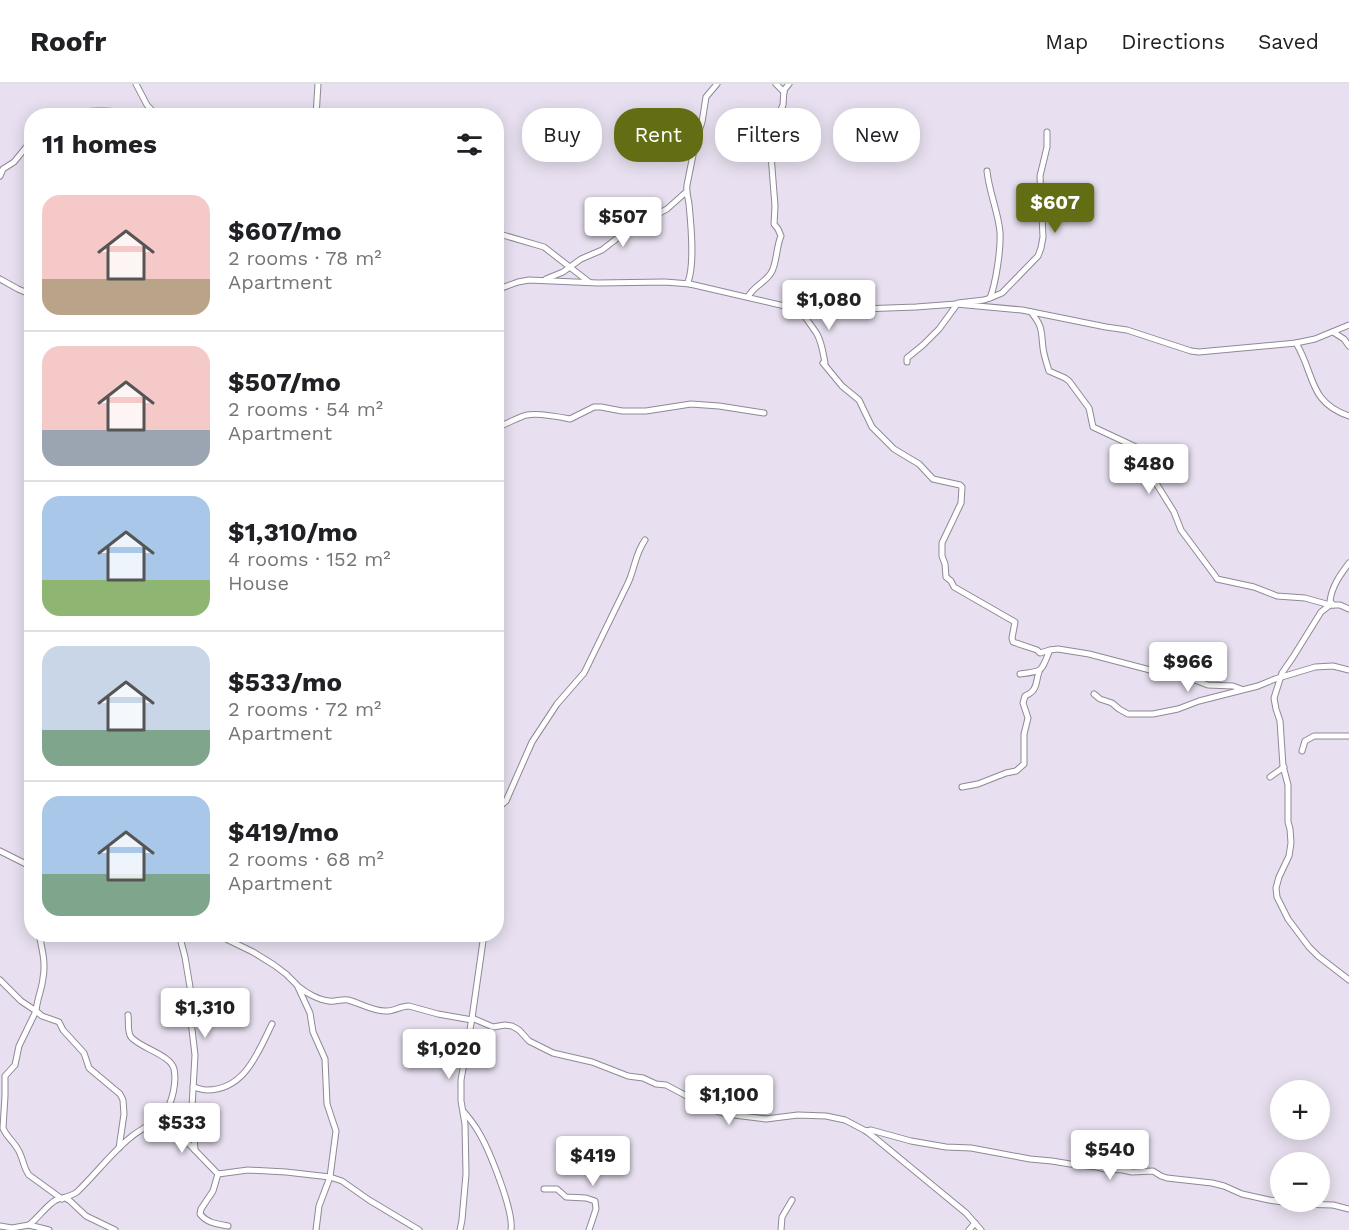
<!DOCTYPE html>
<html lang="en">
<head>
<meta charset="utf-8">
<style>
  body { margin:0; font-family:"Work Sans",sans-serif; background:#f2f2f2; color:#202124; height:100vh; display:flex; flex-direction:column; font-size:22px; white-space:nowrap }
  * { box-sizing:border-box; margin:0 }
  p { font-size:20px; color:#757577 }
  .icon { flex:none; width:33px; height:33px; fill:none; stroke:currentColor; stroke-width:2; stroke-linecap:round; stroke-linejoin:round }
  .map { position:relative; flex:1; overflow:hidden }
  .side { position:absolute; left:24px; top:24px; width:480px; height:834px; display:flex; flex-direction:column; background:#fff; border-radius:24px; box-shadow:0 3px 15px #0003 }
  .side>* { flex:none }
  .guide { position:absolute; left:522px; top:24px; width:570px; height:54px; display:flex; gap:12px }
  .controls { position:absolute; left:1270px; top:996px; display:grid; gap:12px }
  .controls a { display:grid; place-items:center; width:60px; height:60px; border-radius:50%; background:#fff; box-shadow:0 3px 15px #0003; font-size:30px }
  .price { position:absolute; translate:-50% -51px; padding:0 14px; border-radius:6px; background:#fff; color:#222; font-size:20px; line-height:39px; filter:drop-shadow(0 2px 3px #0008) }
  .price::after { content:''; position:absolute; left:50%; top:36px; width:18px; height:14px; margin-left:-9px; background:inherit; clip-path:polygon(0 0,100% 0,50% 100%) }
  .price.current { background:#636d14; color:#fff }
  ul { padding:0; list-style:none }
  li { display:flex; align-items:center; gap:18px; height:150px; padding:0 18px }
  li+li { border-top:2px solid #e0e0e0 }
  li span { display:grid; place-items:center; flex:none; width:168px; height:120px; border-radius:18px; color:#555 }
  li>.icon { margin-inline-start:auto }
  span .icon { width:72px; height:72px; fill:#fffc; stroke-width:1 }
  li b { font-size:26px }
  h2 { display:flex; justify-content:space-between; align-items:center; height:72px; padding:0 18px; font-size:26px }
  .chip { padding:0 21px; border-radius:24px; background:#fff; box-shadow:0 3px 15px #0003; font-size:21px; line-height:54px }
  .chip.current { background:#636d14; color:#fff }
  header { display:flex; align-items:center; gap:36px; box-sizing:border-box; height:84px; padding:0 30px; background:#fff; border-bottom:2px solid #e0e0e0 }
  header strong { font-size:28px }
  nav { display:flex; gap:33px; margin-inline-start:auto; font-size:21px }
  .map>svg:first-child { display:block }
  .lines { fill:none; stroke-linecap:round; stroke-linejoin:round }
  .minor-casing { stroke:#8f8897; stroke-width:7 }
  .minor { stroke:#fff; stroke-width:5 }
</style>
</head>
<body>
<header>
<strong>Roofr</strong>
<nav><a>Map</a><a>Directions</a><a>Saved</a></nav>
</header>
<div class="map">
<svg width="1349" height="1146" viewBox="0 0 1349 1146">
  <rect width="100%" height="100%" fill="#e8e0f0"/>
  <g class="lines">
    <g class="minor-casing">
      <g id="minor">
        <path d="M 136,0 L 147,21 L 157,32"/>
        <path d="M 776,0 L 784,8"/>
        <path d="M 68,32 C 94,23 119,28 147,32"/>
        <path d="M 316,32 L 318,0"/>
        <path d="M 0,92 L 3,85 L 14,78 L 32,56"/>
        <path d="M 496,149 L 544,163 L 589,198"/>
        <path d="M 0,195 L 18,205 L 32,211"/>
        <path d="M 546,195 L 563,188 L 581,175 L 602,166 L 628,146 L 667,125 L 686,108"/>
        <path d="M 690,200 L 688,198 C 695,180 691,140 689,120 C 688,113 686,108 687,101 L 696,56 L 702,38 L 706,13 L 717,0"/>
        <path d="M 496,206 L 518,198 L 529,196 L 598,199 L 665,198 L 690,200 L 806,227 L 916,223 L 956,220 L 1022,226 L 1106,243 L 1127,246 L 1191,267 L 1199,268 L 1296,259 L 1315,255 L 1349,241"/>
        <path d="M 748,213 C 753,202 765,199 771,189 C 777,180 776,163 781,152 L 778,145 L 774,140 L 775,122 L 771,71 L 772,60 L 777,35 L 783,21 L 784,6 L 789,0"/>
        <path d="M 990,214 L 1002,209 L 1038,172 L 1041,164 L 1043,153 L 1040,92 L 1047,63 L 1047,48"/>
        <path d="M 801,226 C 805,234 812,242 817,250 C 822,259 823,269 825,279"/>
        <path d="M 1031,228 C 1043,243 1041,246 1043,264 C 1044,272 1047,280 1049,287 L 1065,294 L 1069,297 L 1089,324 L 1093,343 L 1138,364 L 1146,383 L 1174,428 L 1181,446 L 1216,493 L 1217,495 L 1254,503 L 1277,512 L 1305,514 L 1330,521"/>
        <path d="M 1333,248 L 1344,255 L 1349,262"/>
        <path d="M 1296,259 C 1315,290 1308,318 1349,332"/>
        <path d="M 907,278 L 907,274 L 923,261 L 939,245 L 958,219 L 984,216 L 990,214 C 996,199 1001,164 1000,148 C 998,127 989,108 987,87"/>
        <path d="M 823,279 L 842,302 L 859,316 L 872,343 L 894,365 L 919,380 L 933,395 L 960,401 L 962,403 L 961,419 L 942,459 L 942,472 L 945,480 L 946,493 L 951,497 L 954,503 L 1015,538 L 1012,554 L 1013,558 L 1037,566 L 1040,569 L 1050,566"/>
        <path d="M 496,345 C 500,342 524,331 527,331 C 537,329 560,333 570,335 L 594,323 L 601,323 L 622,327 L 646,327 L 691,320 L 719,322 L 764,329"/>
        <path d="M 1333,521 L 1330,517 C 1332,502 1340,491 1349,479"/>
        <path d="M 1349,525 L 1340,521 L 1330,521 L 1321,528 L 1293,573 L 1282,589 L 1274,614 L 1276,625 L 1280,637 L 1283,682 L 1288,701 L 1288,738 L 1290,745 L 1291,759 L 1289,772 L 1279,793 L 1276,804 L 1277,813 L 1288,835 L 1309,863 L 1318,872 L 1349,896"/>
        <path d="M 1020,590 C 1045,587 1040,588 1050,566 L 1058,565 L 1089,570 L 1154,587 L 1187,593 L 1208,601 L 1233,602 L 1241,605"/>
        <path d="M 1094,610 L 1100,615 L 1112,619 L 1119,625 L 1128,630 L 1153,630 L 1178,625 L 1199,617 L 1258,602 L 1275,595 L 1315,583 L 1333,582 L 1349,586"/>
        <path d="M 1302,667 L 1305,657 L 1314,652 L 1349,652"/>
        <path d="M 1270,693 L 1284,683"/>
        <path d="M 962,703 L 978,700 L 1006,689 L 1016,687 L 1024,680 L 1024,650 L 1028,634 L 1023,619 L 1025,612 C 1038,606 1035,600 1039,588"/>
        <path d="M 496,726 L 506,717 L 532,658 L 557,620 L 584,589 L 587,583 L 628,499 C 635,484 635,470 645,456"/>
        <path d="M 0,767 L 32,783"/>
        <path d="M 39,850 C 42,865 46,879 43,894 C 42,905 37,915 36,927 L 42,932 L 59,938 L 63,946 L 84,969 L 89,984 L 120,1010 L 123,1016 L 124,1030 L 119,1064"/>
        <path d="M 179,850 L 185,873 L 191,909 L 191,937 L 195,971 L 192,1023 L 195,1066"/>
        <path d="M 216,850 L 253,868 L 274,881 L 286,890 L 297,901 L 310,929 L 313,948 L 325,975 L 327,1020 L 336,1047 L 330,1093 L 319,1122 L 316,1146"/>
        <path d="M 0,896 L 21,917 L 36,927 L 19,962 L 15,981 L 5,992 L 5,1012 L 3,1044 C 6,1052 13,1057 17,1064 C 23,1072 23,1084 29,1091 L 62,1115"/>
        <path d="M 299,903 C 306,909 319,916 329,917 C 335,918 341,915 348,916 C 360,919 372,927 385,927 C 393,928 400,922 409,922 L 438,930 L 472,936"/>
        <path d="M 472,934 L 493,943 L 505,941 L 512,942 L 519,946 L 529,957 L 553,969 L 592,978 L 628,992 L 643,994 L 656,1000 L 666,1001 L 713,1026 L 726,1030 L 766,1035 L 798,1031 L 826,1032 L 845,1036 L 866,1047 L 875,1054 L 966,1129 L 981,1146"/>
        <path d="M 193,1003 C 198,1004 202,1006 207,1006 C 245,1006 258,968 272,940"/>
        <path d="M 464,1028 C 469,1034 474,1040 478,1047 C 489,1065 514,1127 511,1146"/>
        <path d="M 164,1031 L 177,1042 L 187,1058 L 218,1090"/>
        <path d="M 866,1047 L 871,1046 L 911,1057 L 946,1063 L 971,1064 L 1030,1075 L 1052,1077 L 1070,1080 L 1097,1083 L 1105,1085 L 1123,1086 L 1132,1088 L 1153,1087 L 1161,1092 L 1167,1094 L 1212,1099 L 1224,1102 L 1242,1110 L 1269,1116 L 1296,1120 L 1333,1121 L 1349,1125"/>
        <path d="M 218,1090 L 248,1086 L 286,1088 L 330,1093 L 342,1097 L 369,1116 L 419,1146"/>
        <path d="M 218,1090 L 213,1107 L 201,1125 L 200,1130 C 207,1139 217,1140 228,1142"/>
        <path d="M 544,1105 L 557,1105 L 566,1113 L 586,1114 L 595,1117 L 596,1125 L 589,1146"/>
        <path d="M 65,1114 L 69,1116 L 86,1132 L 115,1146"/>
        <path d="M 29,1141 C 37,1135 48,1120 56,1116 C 64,1113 70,1113 77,1108 C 96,1090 111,1069 131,1053 C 139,1046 160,1036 165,1029 C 172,1018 177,999 174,985 C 171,971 140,964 131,953 C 127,948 129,937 128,931"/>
        <path d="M 0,1142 L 12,1144 L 29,1141 L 49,1146"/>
        <path d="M 460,1146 L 462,1136 L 466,1090 L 465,1040 L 461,1017 L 461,996 L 472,934 L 484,850"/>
        <path d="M 781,1146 L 782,1133 L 792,1116"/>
        <path d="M 969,1146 L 975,1139"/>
      </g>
    </g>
    <use href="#minor" class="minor"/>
  </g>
</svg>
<div class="controls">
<a>+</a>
<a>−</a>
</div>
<b class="price current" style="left:1055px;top:150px">$607</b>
<b class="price" style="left:623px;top:164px">$507</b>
<b class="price" style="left:829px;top:247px">$1,080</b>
<b class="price" style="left:1149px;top:411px">$480</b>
<b class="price" style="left:1188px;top:609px">$966</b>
<b class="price" style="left:205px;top:955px">$1,310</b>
<b class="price" style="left:449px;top:996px">$1,020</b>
<b class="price" style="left:729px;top:1042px">$1,100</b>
<b class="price" style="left:182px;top:1070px">$533</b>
<b class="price" style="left:1110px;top:1097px">$540</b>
<b class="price" style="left:593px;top:1103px">$419</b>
<div class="guide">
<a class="chip">Buy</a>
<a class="chip current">Rent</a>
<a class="chip">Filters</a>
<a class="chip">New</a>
</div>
<section class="side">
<h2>11 homes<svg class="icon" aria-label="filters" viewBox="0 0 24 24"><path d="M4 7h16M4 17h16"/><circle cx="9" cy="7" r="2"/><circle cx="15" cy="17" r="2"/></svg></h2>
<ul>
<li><span style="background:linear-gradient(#f6c9c9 70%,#b9a48a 0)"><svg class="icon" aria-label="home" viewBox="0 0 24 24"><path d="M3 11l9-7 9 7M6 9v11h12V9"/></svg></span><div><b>$607/mo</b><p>2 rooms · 78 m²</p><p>Apartment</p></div></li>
<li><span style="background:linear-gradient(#f6c9c9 70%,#9aa5b1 0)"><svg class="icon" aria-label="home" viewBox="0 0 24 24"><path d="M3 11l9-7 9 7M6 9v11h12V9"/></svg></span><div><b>$507/mo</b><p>2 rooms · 54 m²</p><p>Apartment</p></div></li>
<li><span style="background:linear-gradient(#a9c7e8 70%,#8fb573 0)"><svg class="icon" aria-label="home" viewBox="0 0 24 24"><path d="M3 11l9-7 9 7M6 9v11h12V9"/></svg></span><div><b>$1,310/mo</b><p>4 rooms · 152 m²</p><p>House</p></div></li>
<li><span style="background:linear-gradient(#c9d6e8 70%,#7fa58c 0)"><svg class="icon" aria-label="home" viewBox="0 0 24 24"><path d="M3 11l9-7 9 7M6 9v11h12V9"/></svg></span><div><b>$533/mo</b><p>2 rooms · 72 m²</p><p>Apartment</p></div></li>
<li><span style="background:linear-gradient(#a9c7e8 65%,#7fa58c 0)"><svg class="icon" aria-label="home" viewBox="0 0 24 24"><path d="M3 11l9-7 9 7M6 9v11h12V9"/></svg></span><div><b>$419/mo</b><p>2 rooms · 68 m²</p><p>Apartment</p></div></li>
</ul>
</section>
</div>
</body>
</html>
